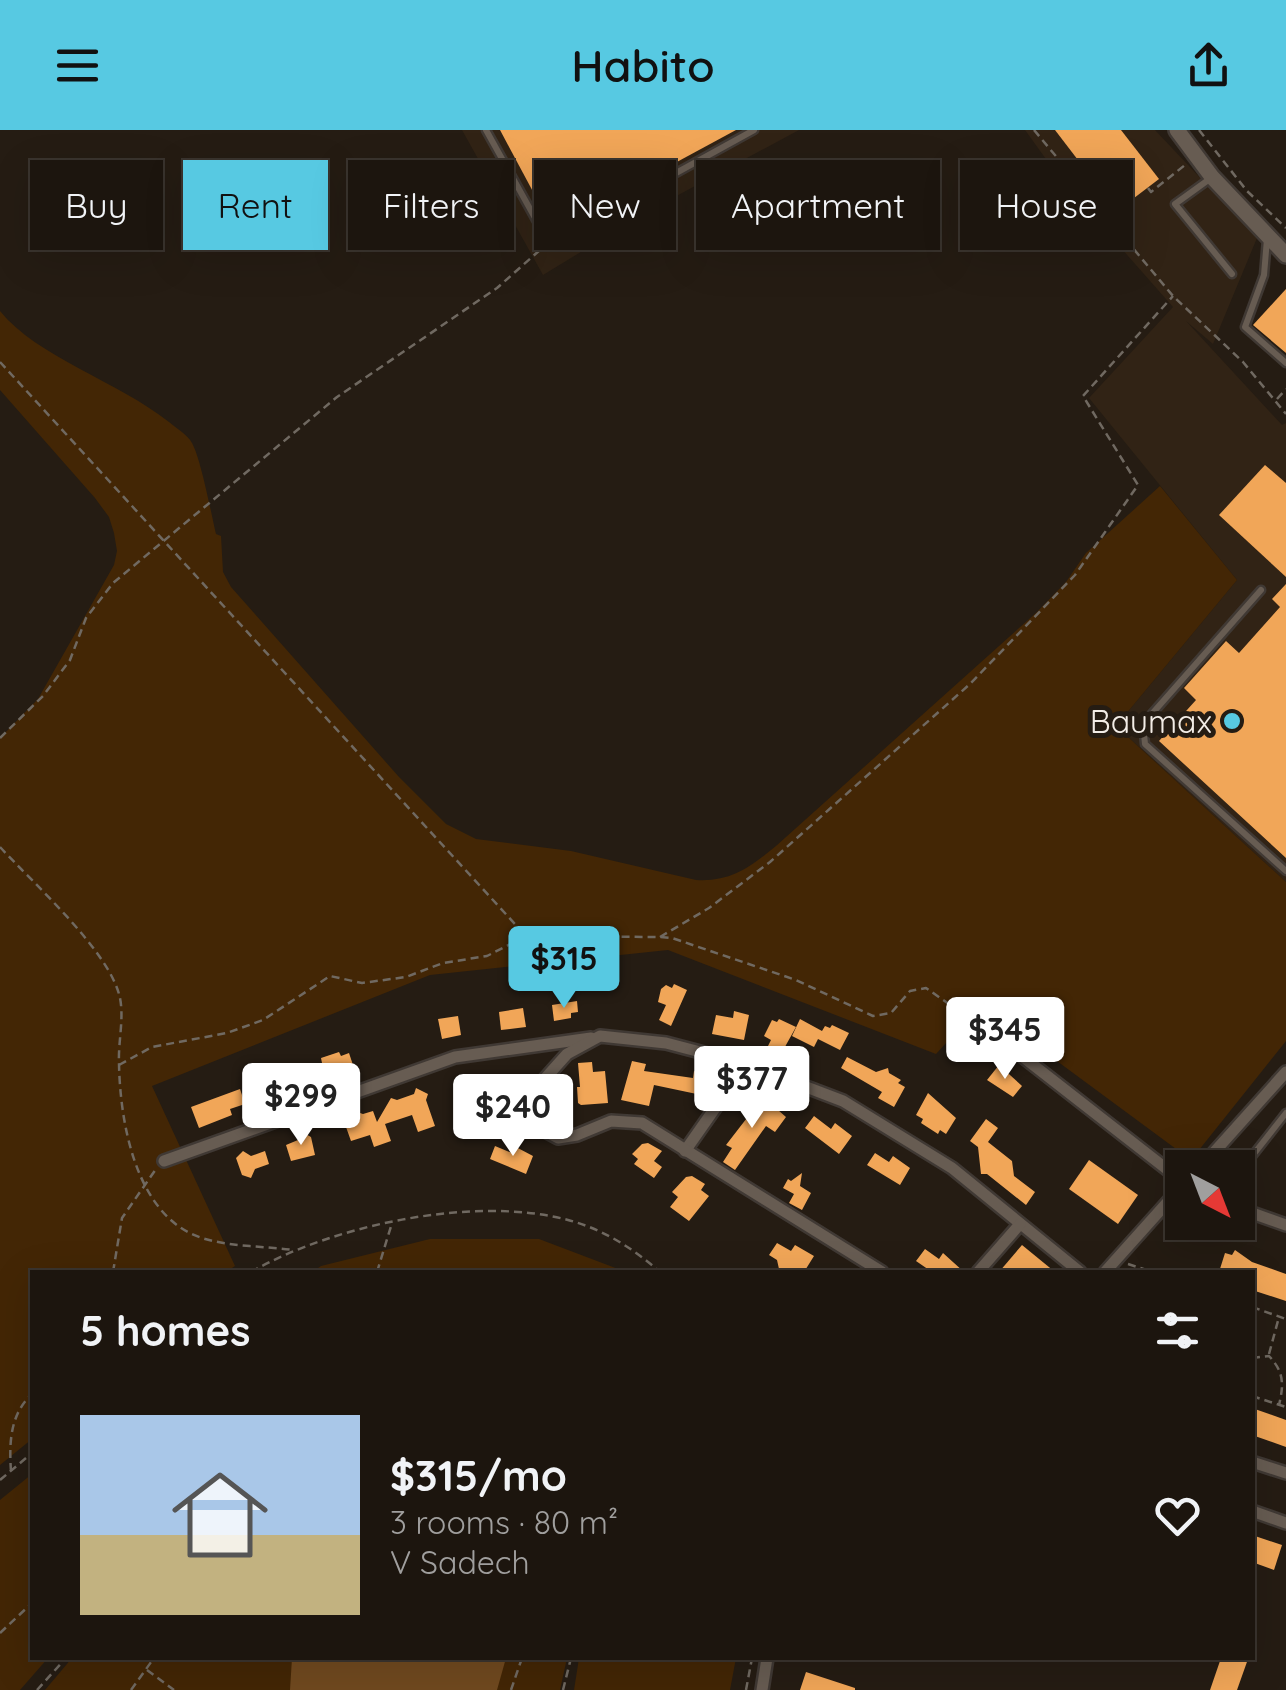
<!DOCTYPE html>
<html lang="en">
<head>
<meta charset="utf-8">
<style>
  body { margin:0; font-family:Quicksand,sans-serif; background:#29221c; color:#f1f3f6; height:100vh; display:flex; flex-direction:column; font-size:38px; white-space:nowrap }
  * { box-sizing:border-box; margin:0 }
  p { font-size:32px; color:#a09f9e }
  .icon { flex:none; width:55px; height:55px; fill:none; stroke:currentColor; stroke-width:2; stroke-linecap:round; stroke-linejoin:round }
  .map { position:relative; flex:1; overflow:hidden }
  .side { position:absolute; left:30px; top:1140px; width:1225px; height:390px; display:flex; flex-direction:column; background:#1c150e; border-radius:0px; box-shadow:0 10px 40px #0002,0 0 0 2px #3a342e }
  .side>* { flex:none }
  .top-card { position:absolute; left:30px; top:30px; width:1228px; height:90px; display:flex; gap:20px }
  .needle { width:65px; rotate:138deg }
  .controls { position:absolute; left:1165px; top:1020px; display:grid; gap:20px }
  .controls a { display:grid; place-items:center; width:90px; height:90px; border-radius:0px; background:#1c150e; box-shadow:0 10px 40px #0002,0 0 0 2px #3a342e; font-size:50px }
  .price { position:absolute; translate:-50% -85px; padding:0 22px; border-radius:10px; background:#fff; color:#222; font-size:32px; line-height:65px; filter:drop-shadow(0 2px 5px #0008) }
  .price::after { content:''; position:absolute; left:50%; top:60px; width:30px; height:22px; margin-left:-15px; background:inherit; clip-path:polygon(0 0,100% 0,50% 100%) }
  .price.on { background:#57c9e2; color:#111 }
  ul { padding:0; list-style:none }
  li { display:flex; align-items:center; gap:30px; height:250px; padding:0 50px }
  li+li { border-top:2px solid #3a342e }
  li span { display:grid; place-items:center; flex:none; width:280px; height:200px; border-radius:0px; color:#555 }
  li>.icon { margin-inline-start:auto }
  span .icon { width:120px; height:120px; fill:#fffc; stroke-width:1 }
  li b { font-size:42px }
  h2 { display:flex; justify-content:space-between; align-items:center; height:120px; padding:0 50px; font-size:42px }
  .tag { padding:0 35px; border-radius:0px; background:#1c150e; box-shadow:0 10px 40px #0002,0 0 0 2px #3a342e; font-size:35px; line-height:90px }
  .tag.on { background:#57c9e2; color:#111 }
  header { display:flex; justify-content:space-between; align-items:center; height:130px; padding:0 50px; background:#57c9e2; color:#111; font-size:45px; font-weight:600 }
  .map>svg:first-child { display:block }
  .built { fill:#312315 }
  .green { fill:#432605 }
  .water { fill:#70491f }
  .building { fill:#f1a658 }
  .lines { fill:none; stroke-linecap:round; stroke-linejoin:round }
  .service-casing { stroke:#403934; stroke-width:11 }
  .minor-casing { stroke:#403934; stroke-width:16 }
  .tertiary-casing { stroke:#403934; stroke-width:20 }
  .path { stroke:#706961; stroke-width:2.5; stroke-dasharray:8 5; stroke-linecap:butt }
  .service { stroke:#675c52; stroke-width:6 }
  .minor { stroke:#675c52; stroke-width:11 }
  .tertiary { stroke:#675c52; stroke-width:15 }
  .poi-dot { fill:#57c9e2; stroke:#251c13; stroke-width:4 }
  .labels { text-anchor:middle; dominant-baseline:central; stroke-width:10; stroke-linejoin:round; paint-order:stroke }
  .poi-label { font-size:32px; fill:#f3ede7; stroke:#251c13; text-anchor:end }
</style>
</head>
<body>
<header><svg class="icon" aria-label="menu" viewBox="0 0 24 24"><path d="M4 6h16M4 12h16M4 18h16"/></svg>Habito<svg class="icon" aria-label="share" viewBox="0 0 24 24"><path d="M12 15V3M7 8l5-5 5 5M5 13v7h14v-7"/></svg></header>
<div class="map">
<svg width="1286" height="1560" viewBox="0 0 1286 1560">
  <rect width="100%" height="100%" fill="#251c13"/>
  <g class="built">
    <path d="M 462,0 L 799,0 L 645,83 L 543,145 Z"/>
    <path d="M 1025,0 L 1155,0 L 1257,108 L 1213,214 L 1186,191 L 1282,295 L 1286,293 L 1286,752 L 1116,596 L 1237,450 L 1089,268 L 1173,177 L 1061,50 Z"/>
  </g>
  <g class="green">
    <path d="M 0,181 C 37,227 119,252 169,292 C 176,298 188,305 192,313 C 201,329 211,383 216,404 L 221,406 L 223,442 L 231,457 L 399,647 L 446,694 L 476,709 L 571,721 L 696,750 C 732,752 750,737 776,716 L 1037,482 L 1066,452 L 1086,423 L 1160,356 L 1237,450 L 1116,596 L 1286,752 L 1286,911 L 1191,1030 L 1042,920 L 970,887 L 936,924 L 668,820 L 430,845 L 152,956 L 235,1136 L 226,1142 L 32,1142 L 32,1309 L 0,1335 L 0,608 L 38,569 L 114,435 L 117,421 L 114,403 L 109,387 L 95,368 L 0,260 Z"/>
    <path d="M 430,1109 L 539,1109 L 626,1142 L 312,1142 L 321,1136 Z"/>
    <path d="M 32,1344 L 32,1528 L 48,1528 L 20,1560 L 0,1560 L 0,1370 Z"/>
    <path d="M 72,1528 L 567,1528 L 560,1560 L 45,1560 Z"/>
    <path d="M 579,1528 L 736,1528 L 730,1560 L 574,1560 Z"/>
  </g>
  <path class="water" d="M 292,1528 L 506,1528 L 497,1560 L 290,1560 Z"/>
  <g class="building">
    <path d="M 500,0 L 736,0 L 553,99 Z"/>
    <path d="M 1055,0 L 1121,0 L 1159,49 L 1117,81 Z"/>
    <path d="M 1286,159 L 1286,223 L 1253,195 Z"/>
    <path d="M 1265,335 L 1286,353 L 1286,447 L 1219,385 Z"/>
    <path d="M 1286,454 L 1286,728 L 1159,611 L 1196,570 L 1184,558 L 1226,511 L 1239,523 L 1280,477 L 1272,469 Z"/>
    <path d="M 674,854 L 687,860 L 671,896 L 659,890 L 666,875 L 658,872 L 661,859 L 666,855 L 672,858 Z"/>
    <path d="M 577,871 L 578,882 L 571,883 L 571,888 L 554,891 L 552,875 Z"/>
    <path d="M 523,878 L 526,897 L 501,900 L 499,882 Z"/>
    <path d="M 734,881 L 749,885 L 744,910 L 712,904 L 716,885 L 733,888 Z"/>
    <path d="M 458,886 L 461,905 L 442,909 L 438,889 Z"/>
    <path d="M 779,889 L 796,897 L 776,933 L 763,926 L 771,910 L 764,906 L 772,890 L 777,892 Z"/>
    <path d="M 800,889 L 822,901 L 825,896 L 830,898 L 832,895 L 849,903 L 840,920 L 818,909 L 814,917 L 792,906 Z"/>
    <path d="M 339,922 L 341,926 L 349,923 L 355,941 L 321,954 L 315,936 L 322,933 L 321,928 Z"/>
    <path d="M 847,927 L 876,942 L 888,938 L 889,943 L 901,950 L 898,953 L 905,957 L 894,977 L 878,968 L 882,962 L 841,938 Z"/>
    <path d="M 632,931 L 646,934 L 644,941 L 693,948 L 694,941 L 715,948 L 711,967 L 654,955 L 649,976 L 621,970 Z"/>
    <path d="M 592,932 L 593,942 L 605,941 L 608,973 L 581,975 L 578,973 L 577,957 L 580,957 L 578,933 Z"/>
    <path d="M 999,935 L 1022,956 L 1013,967 L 987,950 Z"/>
    <path d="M 280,942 L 297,950 L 297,962 L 291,969 L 286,966 L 273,971 L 267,953 L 277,949 Z"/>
    <path d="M 468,948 L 472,953 L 479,952 L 480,957 L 498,955 L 500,970 L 461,978 L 457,956 L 464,955 Z"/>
    <path d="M 416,958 L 428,964 L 426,970 L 435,996 L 418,1002 L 412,985 L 385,994 L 391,1011 L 374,1017 L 370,1005 L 351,1011 L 346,997 L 351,995 L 357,982 L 363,984 L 373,981 L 377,992 L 391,968 L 397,970 L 414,964 Z"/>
    <path d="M 240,959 L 245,974 L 230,979 L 232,985 L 199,998 L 191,977 Z"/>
    <path d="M 928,963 L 956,988 L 946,1004 L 940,1000 L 938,1004 L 921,993 L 923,989 L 916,985 Z"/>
    <path d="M 752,969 L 766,979 L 770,973 L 786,987 L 775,1002 L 766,996 L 735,1040 L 723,1032 L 732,1018 L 726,1015 L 750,984 L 744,981 Z"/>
    <path d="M 814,986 L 831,999 L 835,993 L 852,1006 L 839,1024 L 805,998 Z"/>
    <path d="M 986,989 L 998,998 L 988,1012 L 1012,1031 L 1014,1046 L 1035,1062 L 1026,1075 L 987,1044 L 981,1044 L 978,1017 L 970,1011 Z"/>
    <path d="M 302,1002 L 311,1007 L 315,1025 L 291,1031 L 286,1015 L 298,1010 Z"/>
    <path d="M 648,1013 L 662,1021 L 654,1031 L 662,1037 L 654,1048 L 634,1034 L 638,1029 L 632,1024 L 642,1014 Z"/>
    <path d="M 495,1016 L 512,1023 L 514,1016 L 533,1026 L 526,1044 L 490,1029 Z"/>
    <path d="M 243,1021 L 251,1026 L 265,1021 L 269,1034 L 255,1039 L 251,1048 L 242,1045 L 236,1028 Z"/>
    <path d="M 875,1023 L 889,1032 L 893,1026 L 910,1038 L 900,1055 L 867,1035 Z"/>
    <path d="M 1089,1030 L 1138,1065 L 1118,1094 L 1069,1059 Z"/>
    <path d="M 802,1043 L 800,1056 L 811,1063 L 802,1080 L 789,1073 L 794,1064 L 783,1058 L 788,1049 L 791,1051 Z"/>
    <path d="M 692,1046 L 705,1054 L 701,1060 L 709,1066 L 689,1091 L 670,1077 L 678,1067 L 672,1062 L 686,1047 Z"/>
    <path d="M 777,1113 L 791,1121 L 795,1115 L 814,1126 L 804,1142 L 779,1139 L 777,1130 L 769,1125 Z"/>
    <path d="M 1022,1115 L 1055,1142 L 999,1142 Z"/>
    <path d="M 925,1119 L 939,1129 L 943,1123 L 964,1142 L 932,1142 L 916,1131 Z"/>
    <path d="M 1235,1120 L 1252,1132 L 1286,1144 L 1286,1171 L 1252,1160 L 1252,1142 L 1219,1142 L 1225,1123 L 1232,1125 Z"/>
    <path d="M 1252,1278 L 1286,1290 L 1286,1317 L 1252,1305 Z"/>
    <path d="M 1252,1405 L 1282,1415 L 1274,1440 L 1252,1432 Z"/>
    <path d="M 1221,1528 L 1248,1529 L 1237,1560 L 1210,1560 Z"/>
    <path d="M 806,1542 L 855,1558 L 855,1560 L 800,1560 Z"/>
  </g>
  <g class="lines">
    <g class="service-casing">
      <g id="service">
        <path d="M 486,0 L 549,113 L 754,0"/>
        <path d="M 1211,48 L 1175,74 L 1232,144"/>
        <path d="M 1267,109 L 1264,145 L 1245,197 L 1286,233"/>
        <path d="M 1261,460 L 1143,594 L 1145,614 L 1286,741"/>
        <path d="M 1238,1044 L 1286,983"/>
      </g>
    </g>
    <g class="minor-casing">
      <g id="minor">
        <path d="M 1018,923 L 1182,1051"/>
        <path d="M 685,1021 L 746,934"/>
        <path d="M 164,1031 L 455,927 L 591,908"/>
        <path d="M 1200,1038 L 1286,942"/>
        <path d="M 1238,1078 L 1286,1095"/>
        <path d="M 882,1142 L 642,993 L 611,991 L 577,1005 L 558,1008 L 543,1000 L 533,987 L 533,962 L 567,924 L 600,906 L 666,913 L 746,934 L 843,971 L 952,1038 L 1080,1142"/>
        <path d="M 978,1142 L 1020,1094"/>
        <path d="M 1105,1142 L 1182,1056"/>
        <path d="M 1252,1332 L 1286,1343"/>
        <path d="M 1252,1381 L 1286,1393"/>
        <path d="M 762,1560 L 767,1528"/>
      </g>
    </g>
    <g class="tertiary-casing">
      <path id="tertiary" d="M 1177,0 L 1212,47 L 1286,125"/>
    </g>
    <g class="path">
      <path d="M 1034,0 L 1173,166 L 1243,232 L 1286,284"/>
      <path d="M 1199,0 L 1247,61 L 1286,98"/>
      <path d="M 1148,58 L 1151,62 L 1185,35"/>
      <path d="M 0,232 L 525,805"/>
      <path d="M 1277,269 L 1286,259"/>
      <path d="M 0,608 L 43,566 L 70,530 L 86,488 L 113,453 L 337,267 L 497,158 L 540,120"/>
      <path d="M 0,717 C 34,754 106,818 119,864 C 125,885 118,911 119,933 C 120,993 136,1087 202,1108 C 230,1117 264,1116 293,1120"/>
      <path d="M 660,807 L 709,778 L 770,732 L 970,554 L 1075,445 L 1138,355 L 1083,266 L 1173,166"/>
      <path d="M 119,935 L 152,917 L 227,903 L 263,890 L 330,846 L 362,853 L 406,847 L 443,833 L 487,826 L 526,806 L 659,807 L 672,808 L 796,850 L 873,886 L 891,883 L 910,861 L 926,858 L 1009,916"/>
      <path d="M 1128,1134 L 1153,1142"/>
      <path d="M 113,1142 L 122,1088 L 156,1039"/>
      <path d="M 251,1142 C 333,1095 475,1065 568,1090 C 603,1099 634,1119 660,1142"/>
      <path d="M 377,1142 L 392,1093"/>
      <path d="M 1252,1177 L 1286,1189"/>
      <path d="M 1269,1224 L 1279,1187"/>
      <path d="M 1252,1228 L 1269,1226 C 1284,1242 1284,1254 1279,1275"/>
      <path d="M 1252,1266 L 1286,1277"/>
      <path d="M 11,1341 C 9,1313 10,1284 32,1264"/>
      <path d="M 0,1350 L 32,1323"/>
      <path d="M 0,1503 L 32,1473"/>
      <path d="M 147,1540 L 174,1560"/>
      <path d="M 37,1560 L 66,1528"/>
      <path d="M 131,1560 L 154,1528"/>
      <path d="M 511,1560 L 522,1528"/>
      <path d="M 563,1560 L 571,1528"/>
      <path d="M 746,1560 L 752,1528"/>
    </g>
    <use href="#service" class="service"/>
    <use href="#minor" class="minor"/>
    <use href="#tertiary" class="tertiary"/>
  </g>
  <circle class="poi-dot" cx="1232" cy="591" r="10"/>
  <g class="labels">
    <g class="poi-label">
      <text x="1212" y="591">Baumax</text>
    </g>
  </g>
</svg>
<div class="controls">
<a><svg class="needle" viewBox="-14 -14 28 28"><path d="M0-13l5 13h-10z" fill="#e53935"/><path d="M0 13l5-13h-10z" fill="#a09f9e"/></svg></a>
</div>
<b class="price on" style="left:564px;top:881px">$315</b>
<b class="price" style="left:1005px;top:952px">$345</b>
<b class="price" style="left:752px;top:1001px">$377</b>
<b class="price" style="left:301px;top:1018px">$299</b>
<b class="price" style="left:513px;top:1029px">$240</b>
<div class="top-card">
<a class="tag">Buy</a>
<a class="tag on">Rent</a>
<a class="tag">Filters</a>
<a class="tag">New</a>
<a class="tag">Apartment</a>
<a class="tag">House</a>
</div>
<section class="side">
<h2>5 homes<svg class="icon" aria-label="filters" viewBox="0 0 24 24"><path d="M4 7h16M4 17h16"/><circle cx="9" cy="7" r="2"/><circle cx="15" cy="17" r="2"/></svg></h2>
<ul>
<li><span style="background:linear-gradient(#a9c7e8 60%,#c2b280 0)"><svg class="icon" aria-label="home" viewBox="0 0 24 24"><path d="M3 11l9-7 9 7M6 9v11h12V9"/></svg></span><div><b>$315/mo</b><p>3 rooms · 80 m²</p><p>V Sadech</p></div><svg class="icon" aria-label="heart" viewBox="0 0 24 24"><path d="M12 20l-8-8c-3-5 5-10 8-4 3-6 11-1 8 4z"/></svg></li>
</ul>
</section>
</div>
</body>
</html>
